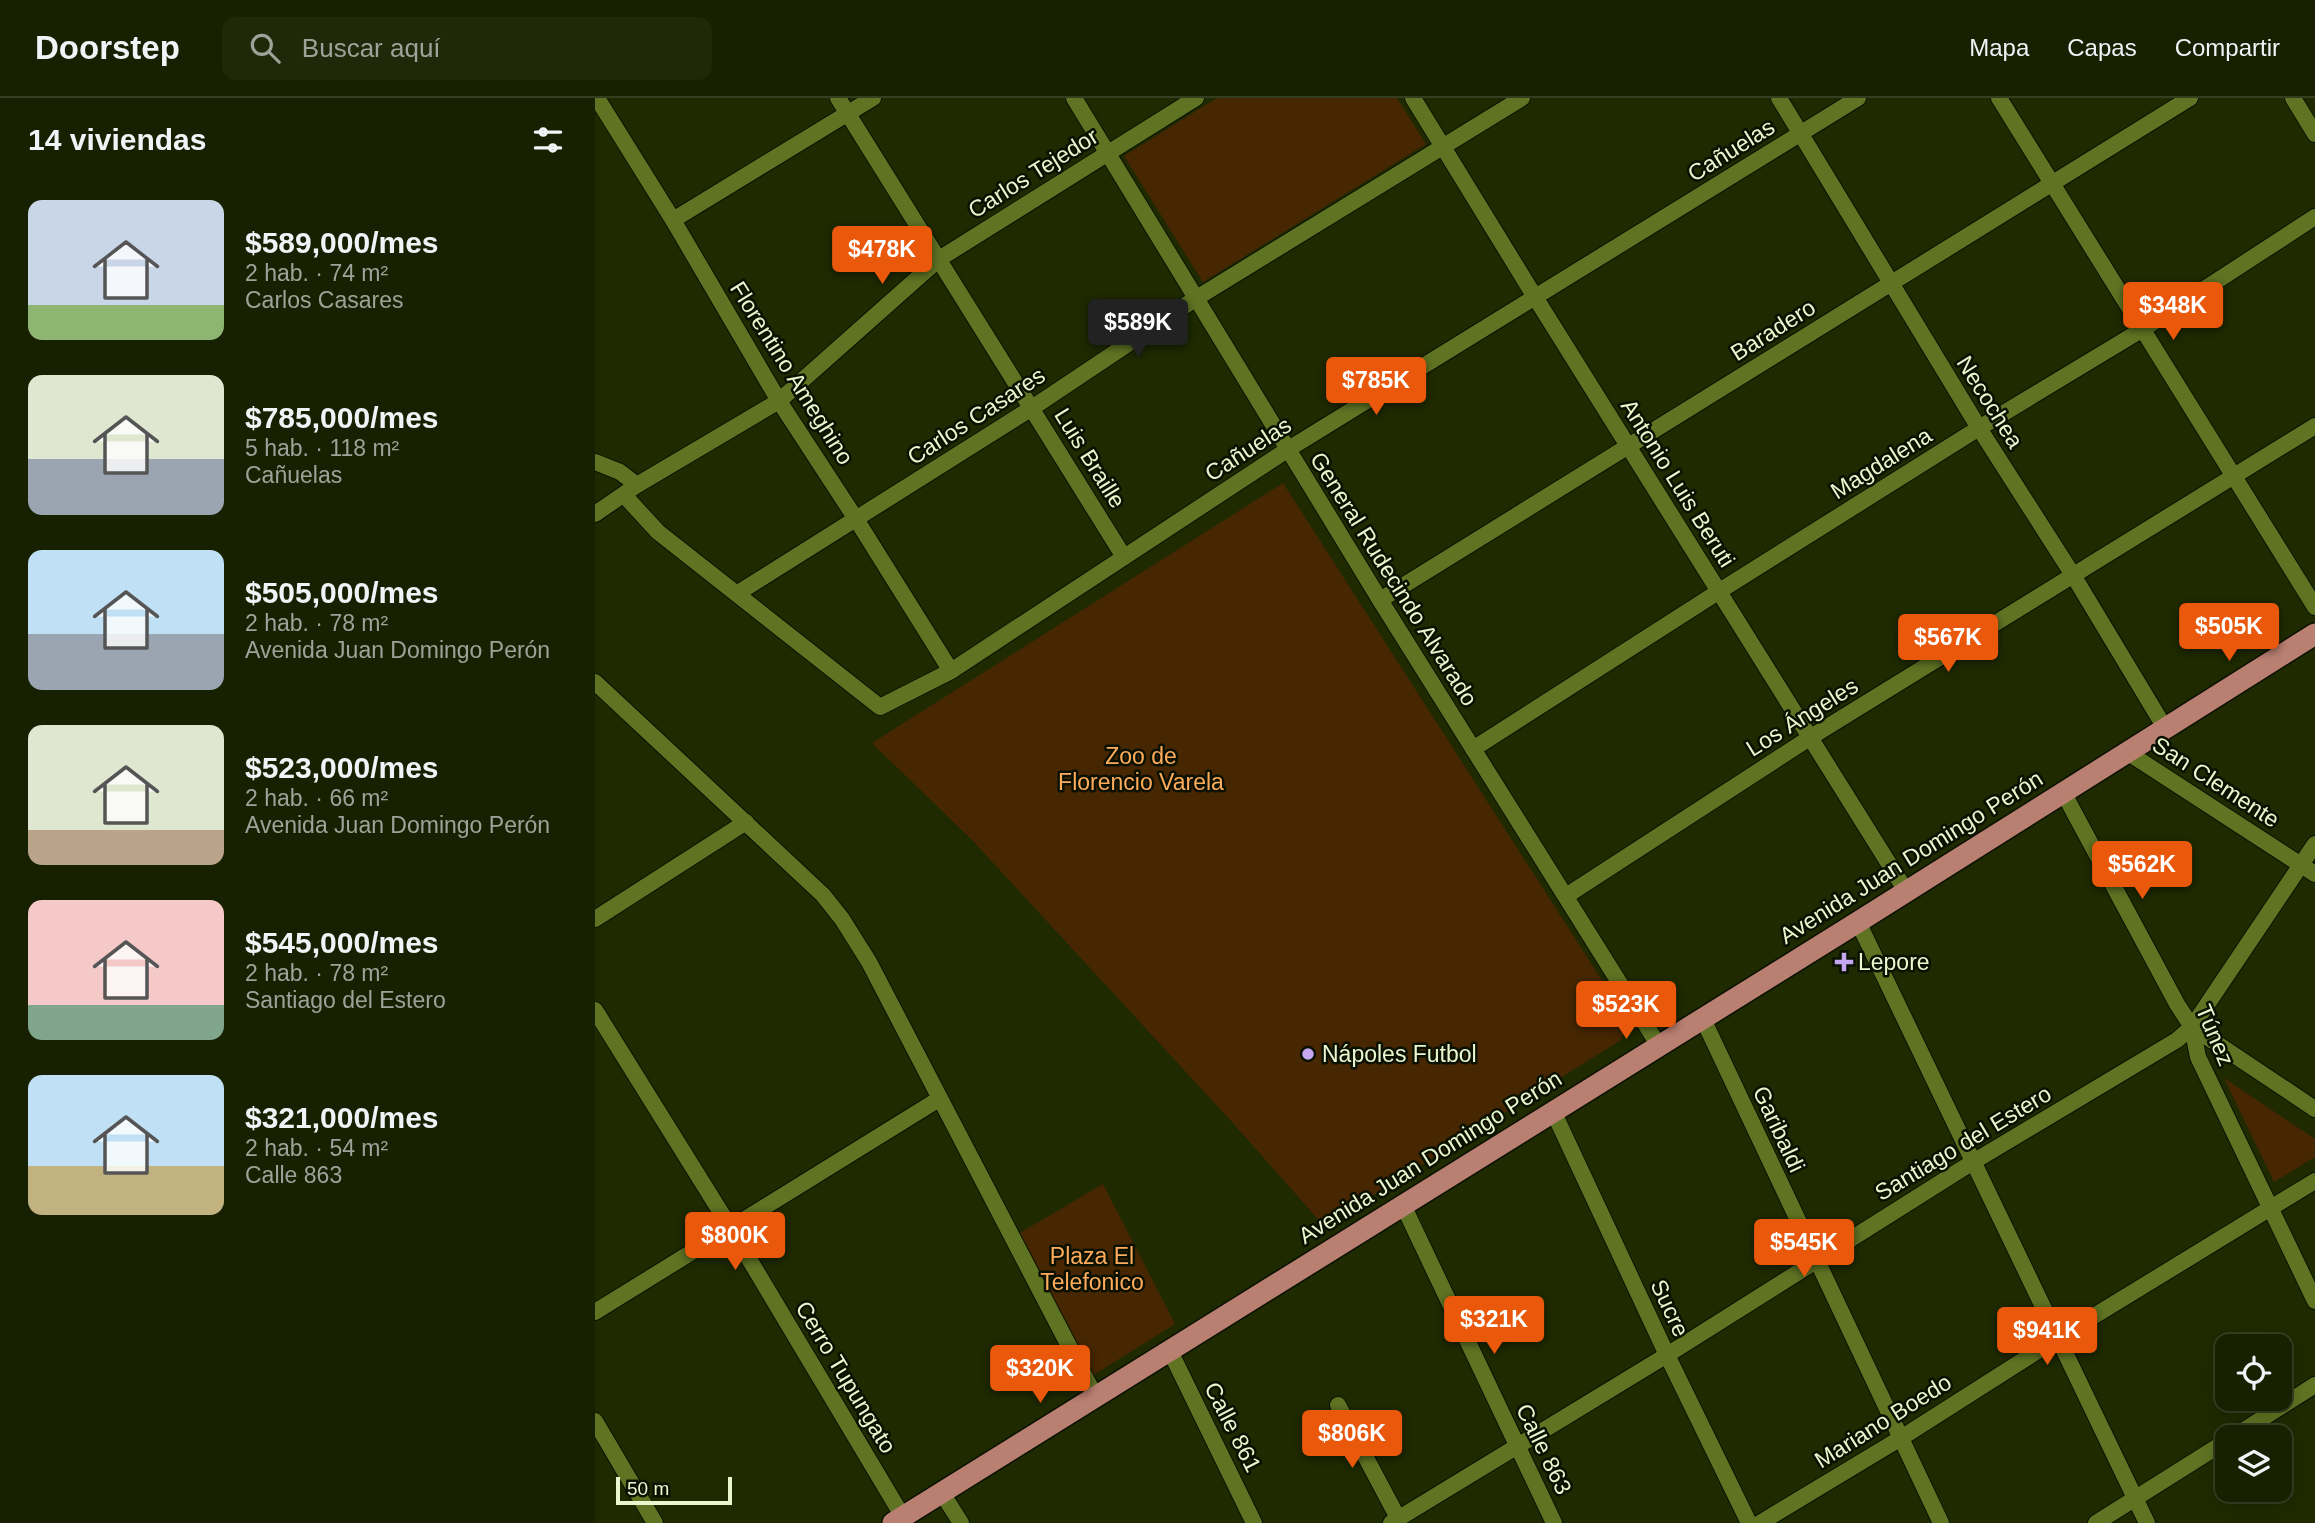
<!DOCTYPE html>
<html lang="es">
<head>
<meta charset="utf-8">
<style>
  body { margin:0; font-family:Arial,sans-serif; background:#20280a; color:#f1f3f6; height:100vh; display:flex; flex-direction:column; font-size:26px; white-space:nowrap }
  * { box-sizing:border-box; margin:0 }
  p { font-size:23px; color:#9ea399 }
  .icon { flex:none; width:38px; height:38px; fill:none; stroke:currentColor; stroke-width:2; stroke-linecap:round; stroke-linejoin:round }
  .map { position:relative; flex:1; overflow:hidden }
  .drawer { display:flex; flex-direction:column; background:#172000; width:595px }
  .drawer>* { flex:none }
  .controls { position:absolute; left:1620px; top:1236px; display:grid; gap:14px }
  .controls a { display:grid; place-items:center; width:77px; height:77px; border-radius:14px; background:#172000; box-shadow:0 4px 18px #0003,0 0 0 2px #363e22; font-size:35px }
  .scale { position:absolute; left:21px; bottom:18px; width:116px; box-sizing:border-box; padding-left:7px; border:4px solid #e9f6ce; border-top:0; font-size:19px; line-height:24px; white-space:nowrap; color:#e9f6ce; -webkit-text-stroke:5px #0b1100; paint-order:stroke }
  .price { position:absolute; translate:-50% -60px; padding:0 16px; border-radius:7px; background:#ea580c; color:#fff; font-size:23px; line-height:46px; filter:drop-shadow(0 2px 4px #0008) }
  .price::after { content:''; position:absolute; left:50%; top:42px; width:21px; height:16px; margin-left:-10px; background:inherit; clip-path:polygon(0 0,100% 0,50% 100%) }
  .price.active { background:#222; color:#fff }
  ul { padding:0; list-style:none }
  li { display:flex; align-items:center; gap:21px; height:175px; padding:0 28px }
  li span { display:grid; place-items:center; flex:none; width:196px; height:140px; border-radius:14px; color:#555 }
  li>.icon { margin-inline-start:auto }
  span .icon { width:84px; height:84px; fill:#fffc; stroke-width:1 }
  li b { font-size:30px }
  h2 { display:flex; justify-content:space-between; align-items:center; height:84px; padding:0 28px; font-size:30px }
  header { display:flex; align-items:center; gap:42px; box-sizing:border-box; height:98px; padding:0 35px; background:#172000; border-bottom:2px solid #363e22 }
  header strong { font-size:33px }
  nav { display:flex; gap:38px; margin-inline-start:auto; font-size:24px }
  .search { width:490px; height:63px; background:#20280a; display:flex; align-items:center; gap:18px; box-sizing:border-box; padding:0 24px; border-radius:14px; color:#9ea399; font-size:26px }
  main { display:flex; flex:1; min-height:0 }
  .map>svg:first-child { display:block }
  .green { fill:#472702 }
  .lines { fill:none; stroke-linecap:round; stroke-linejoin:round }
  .minor-casing { stroke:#0b1100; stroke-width:18 }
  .major-casing { stroke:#0b1100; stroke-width:24 }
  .minor { stroke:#5f7423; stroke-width:16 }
  .major { stroke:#b97f71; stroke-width:21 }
  .poi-dot { fill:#c5a7f1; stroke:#0b1100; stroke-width:2.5 }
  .labels { text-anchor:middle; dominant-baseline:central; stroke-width:5; stroke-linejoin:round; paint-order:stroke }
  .street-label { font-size:23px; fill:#e9f6ce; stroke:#0b1100 }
  .park-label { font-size:23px; fill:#feab5b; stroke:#0b1100 }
  .poi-label { font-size:23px; fill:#e9f6ce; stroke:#0b1100; text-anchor:start }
</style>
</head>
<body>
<header>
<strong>Doorstep</strong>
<div class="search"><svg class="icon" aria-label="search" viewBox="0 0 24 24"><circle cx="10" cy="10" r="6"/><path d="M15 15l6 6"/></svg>Buscar aquí</div>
<nav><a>Mapa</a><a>Capas</a><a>Compartir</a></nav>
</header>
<main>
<section class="drawer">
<h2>14 viviendas<svg class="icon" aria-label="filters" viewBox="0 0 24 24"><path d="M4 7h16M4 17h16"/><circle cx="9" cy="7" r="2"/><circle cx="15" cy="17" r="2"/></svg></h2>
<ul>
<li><span style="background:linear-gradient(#c9d6e8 75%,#8fb573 0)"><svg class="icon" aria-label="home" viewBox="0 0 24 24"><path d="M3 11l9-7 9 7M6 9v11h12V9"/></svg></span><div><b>$589,000/mes</b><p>2 hab. · 74 m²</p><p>Carlos Casares</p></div></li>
<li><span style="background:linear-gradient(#dfe7d0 60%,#9aa5b1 0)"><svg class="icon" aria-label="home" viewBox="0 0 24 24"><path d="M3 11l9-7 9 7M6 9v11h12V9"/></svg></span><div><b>$785,000/mes</b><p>5 hab. · 118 m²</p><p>Cañuelas</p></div></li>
<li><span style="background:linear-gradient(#bfe0f5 60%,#9aa5b1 0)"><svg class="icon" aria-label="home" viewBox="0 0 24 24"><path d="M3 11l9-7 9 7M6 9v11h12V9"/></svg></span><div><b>$505,000/mes</b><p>2 hab. · 78 m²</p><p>Avenida Juan Domingo Perón</p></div></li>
<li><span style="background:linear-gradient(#dfe7d0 75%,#b9a48a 0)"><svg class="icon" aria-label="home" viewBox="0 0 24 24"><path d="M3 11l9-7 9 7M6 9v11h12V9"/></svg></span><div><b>$523,000/mes</b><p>2 hab. · 66 m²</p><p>Avenida Juan Domingo Perón</p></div></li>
<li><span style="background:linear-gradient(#f6c9c9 75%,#7fa58c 0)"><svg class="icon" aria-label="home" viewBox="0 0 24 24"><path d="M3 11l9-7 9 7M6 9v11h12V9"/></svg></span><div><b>$545,000/mes</b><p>2 hab. · 78 m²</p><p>Santiago del Estero</p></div></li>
<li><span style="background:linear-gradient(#bfe0f5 65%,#c2b280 0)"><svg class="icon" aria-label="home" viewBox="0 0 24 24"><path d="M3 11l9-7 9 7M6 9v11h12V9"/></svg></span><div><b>$321,000/mes</b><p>2 hab. · 54 m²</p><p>Calle 863</p></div></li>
</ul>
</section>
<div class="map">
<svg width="1720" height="1425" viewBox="0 0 1720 1425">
  <rect width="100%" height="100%" fill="#1f2a00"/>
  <g class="green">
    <path d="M 622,0 L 802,0 L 831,46 L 608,184 L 529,58 Z"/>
    <path d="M 688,385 L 1033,923 L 1026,942 L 729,1128 L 637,1024 L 378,743 L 277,645 Z"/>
    <path d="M 1629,980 L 1720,1041 L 1720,1059 L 1679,1084 Z"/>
    <path d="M 508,1086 L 580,1226 L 497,1278 L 423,1136 Z"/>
  </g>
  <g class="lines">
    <g class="minor-casing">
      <g id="minor">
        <path d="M 2,0 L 78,122 L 184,303 L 261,421 L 356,573"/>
        <path d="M 243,0 L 529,459"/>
        <path d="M 479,0 L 785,502 L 1064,948"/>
        <path d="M 818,0 L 940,199 L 1311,793"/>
        <path d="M 1184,0 L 1384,330 L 1478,477 L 1570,630"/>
        <path d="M 1404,0 L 1720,509"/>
        <path d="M 1698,0 L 1720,36"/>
        <path d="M 78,122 L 278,0"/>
        <path d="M 0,364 L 25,374 L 42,387"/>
        <path d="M 29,397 L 63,434 L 285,609 L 356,573 L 692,352 L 1263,0"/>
        <path d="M 0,416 L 42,387 L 184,303 L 344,161 L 601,0"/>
        <path d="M 143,495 L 437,310 L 600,201 L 927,0"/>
        <path d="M 785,502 L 1595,0"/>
        <path d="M 0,584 L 228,797 L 247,821 L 274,864 L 500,1298"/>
        <path d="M 878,651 L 1123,494 L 1384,330 L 1548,231 L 1720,119"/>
        <path d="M 1532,654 L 1720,776"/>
        <path d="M 1468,694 L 1582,906 L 1597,929 L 1603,959 L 1720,1203"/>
        <path d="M 971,798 L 1216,639 L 1720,328"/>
        <path d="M 0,821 L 151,724"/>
        <path d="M 1263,824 L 1552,1425"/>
        <path d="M 0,912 L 135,1129 L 308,1419"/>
        <path d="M 1108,921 L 1346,1425"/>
        <path d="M 1597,929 L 1720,1011"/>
        <path d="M 958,1013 L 1072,1257 L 1154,1425"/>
        <path d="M 808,1107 L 959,1425"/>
        <path d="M 0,1214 L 344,1001"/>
        <path d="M 575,1253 L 659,1425"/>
        <path d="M 743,1307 L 803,1420"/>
        <path d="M 0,1323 L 60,1425"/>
        <path d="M 1638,1339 L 1720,1287"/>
        <path d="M 347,1395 L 366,1425"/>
        <path d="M 796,1425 L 1072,1257 L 1378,1064 L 1582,942 L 1597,929 L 1720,746"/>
        <path d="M 1165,1425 L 1306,1340 L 1463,1240 L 1720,1083"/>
        <path d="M 1501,1425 L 1633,1342"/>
      </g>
    </g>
    <g class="major-casing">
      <path id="major" d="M 298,1425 L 1263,824 L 1720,536"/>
    </g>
    <use href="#minor" class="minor"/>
    <use href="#major" class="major"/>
  </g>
  <g class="poi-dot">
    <path d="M1245.5 853.5h7v7h7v7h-7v7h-7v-7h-7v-7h7z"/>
    <circle cx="713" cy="956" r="7"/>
  </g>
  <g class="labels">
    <g class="street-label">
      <text transform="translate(1136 52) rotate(-32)">Cañuelas</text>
      <text transform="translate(438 75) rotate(-32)">Carlos Tejedor</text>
      <text transform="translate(1178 232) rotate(-32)">Baradero</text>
      <text transform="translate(197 275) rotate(58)">Florentino Ameghino</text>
      <text transform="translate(1395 304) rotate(58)">Necochea</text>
      <text transform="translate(381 318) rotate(-33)">Carlos Casares</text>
      <text transform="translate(653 351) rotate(-33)">Cañuelas</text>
      <text transform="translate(495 360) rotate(58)">Luis Braille</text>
      <text transform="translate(1286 365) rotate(-32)">Magdalena</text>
      <text transform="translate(1083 385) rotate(58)">Antonio Luis Beruti</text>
      <text transform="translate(799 481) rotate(58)">General Rudecindo Alvarado</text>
      <text transform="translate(1207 619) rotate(-32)">Los Ángeles</text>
      <text transform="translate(1621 684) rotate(33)">San Clemente</text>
      <text transform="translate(1316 759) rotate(-32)">Avenida Juan Domingo Perón</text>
      <text transform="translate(1620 937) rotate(67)">Túnez</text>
      <text transform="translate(1184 1031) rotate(65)">Garibaldi</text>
      <text transform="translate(1368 1045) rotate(-31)">Santiago del Estero</text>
      <text transform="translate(835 1059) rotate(-32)">Avenida Juan Domingo Perón</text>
      <text transform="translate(1075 1210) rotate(65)">Sucre</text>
      <text transform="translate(251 1279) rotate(59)">Cerro Tupungato</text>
      <text transform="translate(1288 1323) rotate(-32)">Mariano Boedo</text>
      <text transform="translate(638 1329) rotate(63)">Calle 861</text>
      <text transform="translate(949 1351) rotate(64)">Calle 863</text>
    </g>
    <g class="park-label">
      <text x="546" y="658">Zoo de<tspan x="546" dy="26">Florencio Varela</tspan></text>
      <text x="497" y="1158">Plaza El<tspan x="497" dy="26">Telefonico</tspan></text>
    </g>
    <g class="poi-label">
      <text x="1263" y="864">Lepore</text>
      <text x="727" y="956">Nápoles Futbol</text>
    </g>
  </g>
</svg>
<div class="controls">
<a><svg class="icon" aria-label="locate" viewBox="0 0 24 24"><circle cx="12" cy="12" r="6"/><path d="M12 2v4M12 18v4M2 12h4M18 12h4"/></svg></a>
<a><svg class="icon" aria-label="layers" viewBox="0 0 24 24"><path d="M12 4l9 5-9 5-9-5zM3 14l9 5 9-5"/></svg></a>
</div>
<div class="scale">50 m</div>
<b class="price" style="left:287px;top:188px">$478K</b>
<b class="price" style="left:1578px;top:244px">$348K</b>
<b class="price active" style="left:543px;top:261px">$589K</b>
<b class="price" style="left:781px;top:319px">$785K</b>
<b class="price" style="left:1634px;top:565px">$505K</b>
<b class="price" style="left:1353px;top:576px">$567K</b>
<b class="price" style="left:1547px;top:803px">$562K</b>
<b class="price" style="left:1031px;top:943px">$523K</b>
<b class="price" style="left:140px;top:1174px">$800K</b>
<b class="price" style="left:1209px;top:1181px">$545K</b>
<b class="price" style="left:899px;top:1258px">$321K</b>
<b class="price" style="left:1452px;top:1269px">$941K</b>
<b class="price" style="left:445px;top:1307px">$320K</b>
<b class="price" style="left:757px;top:1372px">$806K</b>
</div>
</main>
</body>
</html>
